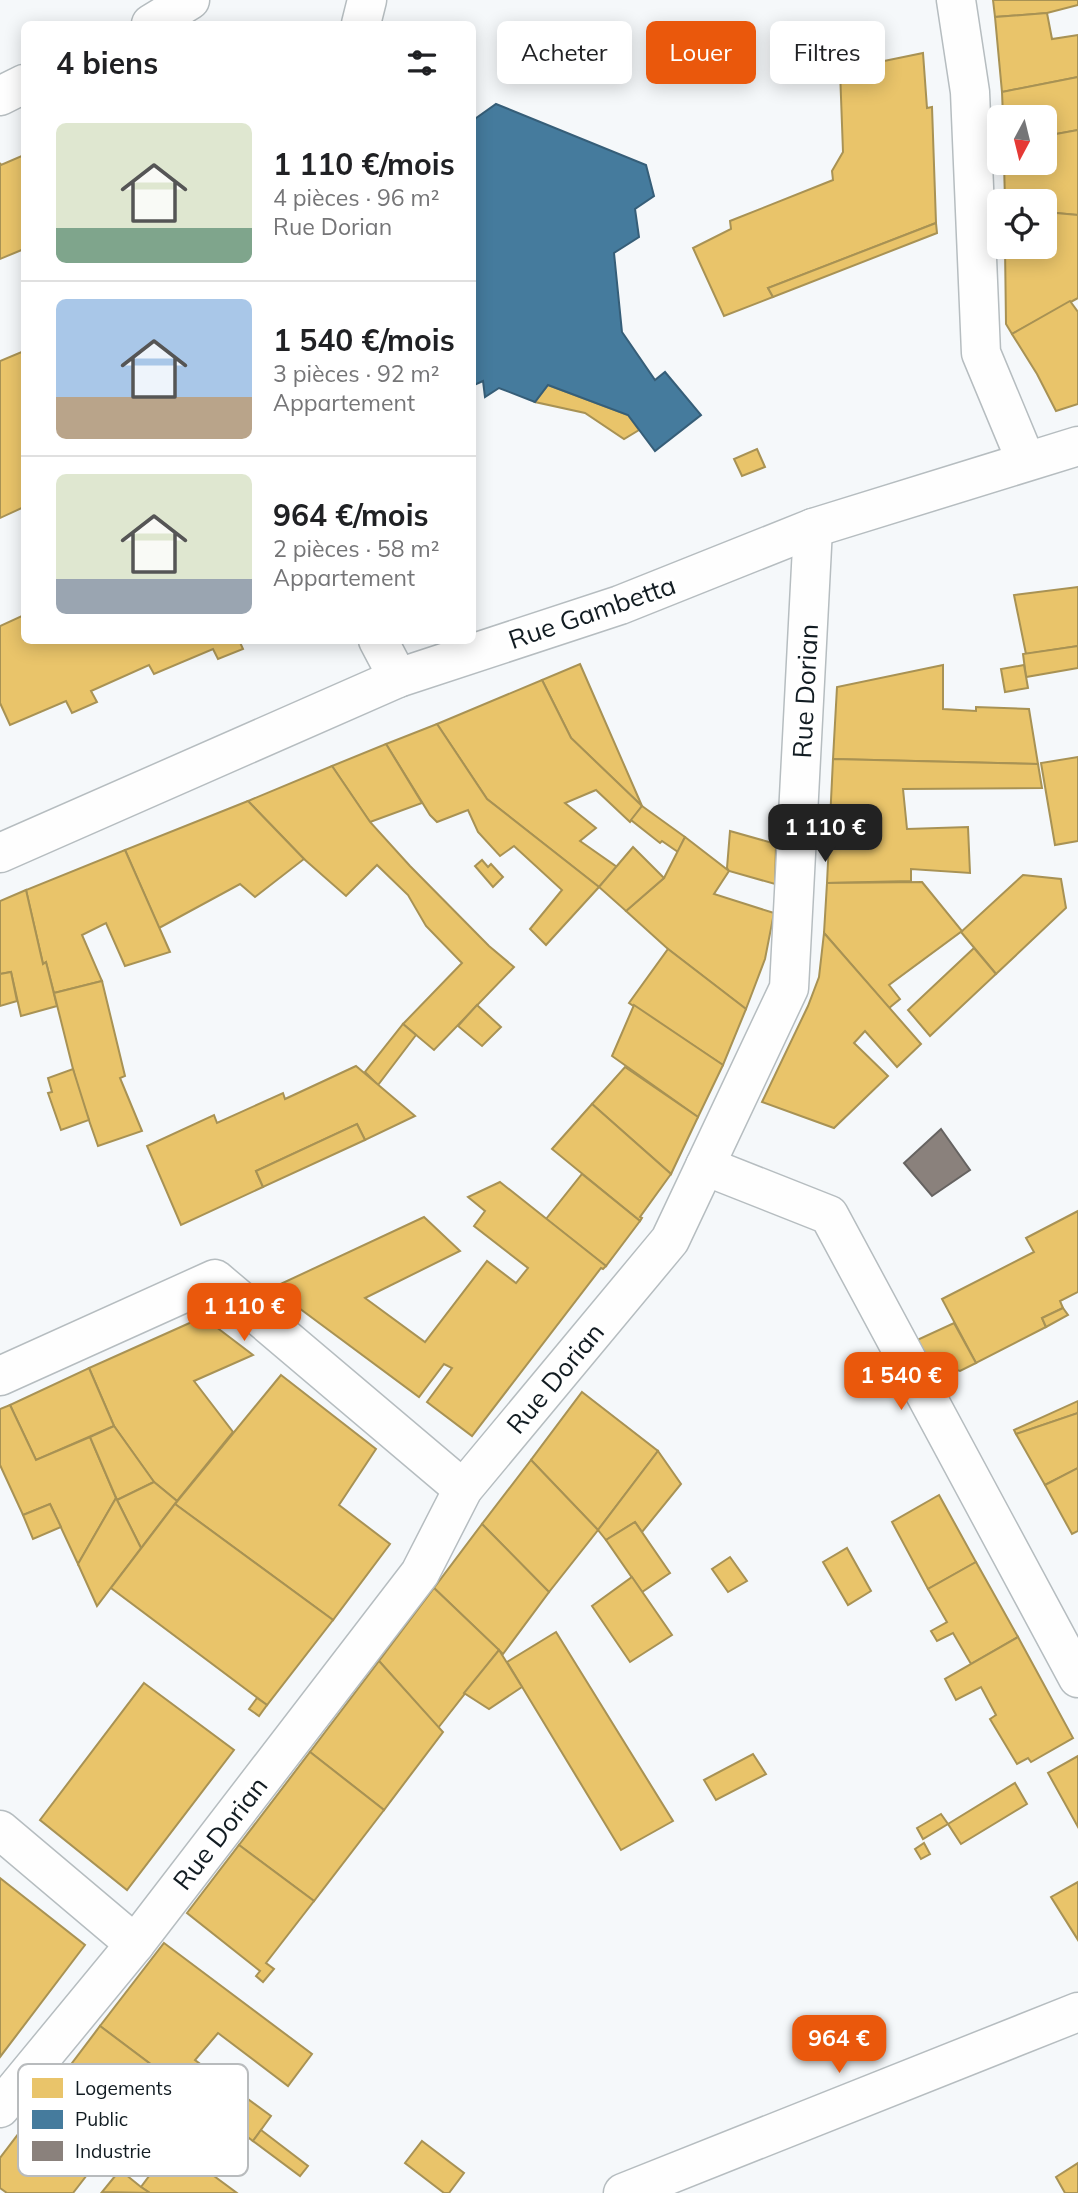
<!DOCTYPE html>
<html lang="fr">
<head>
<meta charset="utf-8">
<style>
  body { margin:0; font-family:Mulish,sans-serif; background:#f6f6f6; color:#202124; height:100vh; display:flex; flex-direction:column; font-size:26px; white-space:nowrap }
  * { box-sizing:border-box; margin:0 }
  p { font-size:23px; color:#757577 }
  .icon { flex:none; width:38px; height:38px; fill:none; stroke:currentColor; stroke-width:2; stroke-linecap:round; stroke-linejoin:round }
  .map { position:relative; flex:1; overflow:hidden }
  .panel { position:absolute; left:21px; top:21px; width:455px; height:623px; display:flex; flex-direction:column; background:#fff; border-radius:10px; box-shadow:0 4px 18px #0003 }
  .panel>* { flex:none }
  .top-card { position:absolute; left:497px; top:21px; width:476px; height:63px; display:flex; gap:14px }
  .needle { width:46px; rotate:187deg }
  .buttons { position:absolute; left:987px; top:105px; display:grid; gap:14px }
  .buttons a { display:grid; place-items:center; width:70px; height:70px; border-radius:10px; background:#fff; box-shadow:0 4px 18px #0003; font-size:35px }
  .price { position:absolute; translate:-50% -60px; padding:0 16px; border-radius:14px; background:#ea580c; color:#fff; font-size:23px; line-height:46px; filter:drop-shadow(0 2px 4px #0008) }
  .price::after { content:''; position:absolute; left:50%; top:42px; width:21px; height:16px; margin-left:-10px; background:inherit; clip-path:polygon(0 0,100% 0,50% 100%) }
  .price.on { background:#222; color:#fff }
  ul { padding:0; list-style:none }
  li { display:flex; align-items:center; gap:21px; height:175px; padding:0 35px }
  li+li { border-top:2px solid #e0e0e0 }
  li span { display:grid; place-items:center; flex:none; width:196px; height:140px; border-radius:10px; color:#555 }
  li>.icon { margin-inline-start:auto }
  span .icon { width:84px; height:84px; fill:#fffc; stroke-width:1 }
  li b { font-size:30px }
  h2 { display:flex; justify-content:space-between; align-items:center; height:84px; padding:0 35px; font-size:30px }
  .tag { padding:0 24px; border-radius:10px; background:#fff; box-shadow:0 4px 18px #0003; font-size:24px; line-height:63px }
  .tag.on { background:#ea580c; color:#fff }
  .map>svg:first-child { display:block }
  .homes { fill:#e9c46a; stroke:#a89254; stroke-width:2 }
  .public { fill:#457b9d; stroke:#365e78; stroke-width:2 }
  .industry { fill:#8a817c; stroke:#666361; stroke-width:2 }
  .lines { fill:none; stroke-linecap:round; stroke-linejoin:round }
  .minor-casing { stroke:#b6bdc0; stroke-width:41 }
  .secondary-casing { stroke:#b6bdc0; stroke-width:41 }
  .minor { stroke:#fefefe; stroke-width:38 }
  .secondary { stroke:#fefefe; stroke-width:38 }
  .labels { text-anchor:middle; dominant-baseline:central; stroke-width:7; stroke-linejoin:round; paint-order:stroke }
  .street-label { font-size:26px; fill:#121c22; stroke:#fff }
  .key { fill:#fff; stroke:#b8bbbd; stroke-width:2 }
  .key-label { font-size:19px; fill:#121c22 }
</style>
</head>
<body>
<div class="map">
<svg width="1078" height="2193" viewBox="0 0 1078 2193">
  <rect width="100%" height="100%" fill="#f5f8fa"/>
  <g class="homes">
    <path d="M 993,0 L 1078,0 L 1078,5 L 1047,13 L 995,17 Z"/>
    <path d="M 1047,13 L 1052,39 L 1078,35 L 1078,77 L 1002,92 L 995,17 Z"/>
    <path d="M 923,53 L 927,108 L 932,107 L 936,223 L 768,288 L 773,297 L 724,316 L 693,248 L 731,229 L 730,221 L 833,180 L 832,171 L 843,152 L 840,70 Z"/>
    <path d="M 1078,77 L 1078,130 L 1045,136 L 1045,117 L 1003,117 L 1002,92 Z"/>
    <path d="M 1078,130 L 1078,215 L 1045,212 L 1045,201 L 1005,201 L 1004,163 L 1045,163 L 1045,136 Z"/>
    <path d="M 24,155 L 24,249 L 0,259 L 0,163 L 1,165 Z"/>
    <path d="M 1045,212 L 1078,215 L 1078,298 L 1012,334 L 1006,324 L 1005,247 L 1045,247 Z"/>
    <path d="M 936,223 L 937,233 L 773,297 L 768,288 Z"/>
    <path d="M 1070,301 L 1078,312 L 1078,404 L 1056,411 L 1037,374 L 1012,334 Z"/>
    <path d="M 24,351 L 24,507 L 0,518 L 0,361 Z"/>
    <path d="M 548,385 L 628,415 L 639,430 L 624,439 L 585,413 L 535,402 Z"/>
    <path d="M 757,449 L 765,467 L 742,476 L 734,459 Z"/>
    <path d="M 1078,587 L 1078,646 L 1026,654 L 1014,595 Z"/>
    <path d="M 24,615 L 24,640 L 239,640 L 243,649 L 218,659 L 213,649 L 154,674 L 149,665 L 91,691 L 97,702 L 72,713 L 66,701 L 10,725 L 0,703 L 0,626 Z"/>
    <path d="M 1078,646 L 1078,668 L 1026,677 L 1023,654 Z"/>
    <path d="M 580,664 L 642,806 L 571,738 L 542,680 Z"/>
    <path d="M 943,665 L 943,709 L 976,711 L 976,707 L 1029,709 L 1038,764 L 833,759 L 837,687 Z"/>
    <path d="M 1024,665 L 1028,688 L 1005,692 L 1001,669 Z"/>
    <path d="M 542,680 L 571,738 L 642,806 L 630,822 L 596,790 L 565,803 L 596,828 L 580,841 L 617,867 L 599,887 L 487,799 L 437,724 Z"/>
    <path d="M 437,724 L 487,799 L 599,887 L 546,945 L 530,929 L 562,890 L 514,846 L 500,856 L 478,832 L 468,810 L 437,822 L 430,815 L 386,744 Z"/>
    <path d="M 386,744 L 422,803 L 370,822 L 332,766 Z"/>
    <path d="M 1078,757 L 1078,841 L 1055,845 L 1041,763 Z"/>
    <path d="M 833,759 L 1038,764 L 1042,788 L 903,789 L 907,829 L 968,827 L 970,873 L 911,869 L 911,881 L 827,883 Z"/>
    <path d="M 332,766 L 370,822 L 410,866 L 489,946 L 514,967 L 434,1050 L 403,1024 L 462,963 L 426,926 L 408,895 L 377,865 L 346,896 L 304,859 L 248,801 Z"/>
    <path d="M 248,801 L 304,859 L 255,897 L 240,884 L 159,928 L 125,850 Z"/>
    <path d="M 642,806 L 685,837 L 678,852 L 662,841 L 660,843 L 631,820 Z"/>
    <path d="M 730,831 L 776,844 L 775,884 L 729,871 L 727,868 Z"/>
    <path d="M 685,837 L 729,871 L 714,894 L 774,913 L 765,959 L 746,1009 L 668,949 L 626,911 L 664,878 Z"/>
    <path d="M 633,847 L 664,878 L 626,911 L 599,887 Z"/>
    <path d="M 125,850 L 170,952 L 125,966 L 106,923 L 82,935 L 102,981 L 54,993 L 46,962 L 43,964 L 26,890 Z"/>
    <path d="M 482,860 L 488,867 L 491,864 L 503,877 L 493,887 L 475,866 Z"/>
    <path d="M 1023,875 L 1061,879 L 1066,908 L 996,974 L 961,932 Z"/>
    <path d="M 922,882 L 962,931 L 889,985 L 900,999 L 889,1008 L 824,933 L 827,883 Z"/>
    <path d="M 26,890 L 43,964 L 46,962 L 57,1006 L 21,1016 L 11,972 L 0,974 L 0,901 Z"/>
    <path d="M 824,933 L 921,1044 L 897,1067 L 865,1031 L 854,1043 L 888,1076 L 834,1128 L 762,1102 L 808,1006 L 819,977 Z"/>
    <path d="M 974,948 L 996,974 L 930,1036 L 908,1010 Z"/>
    <path d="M 668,949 L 746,1009 L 723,1065 L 629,1003 Z"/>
    <path d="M 11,972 L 17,1001 L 0,1006 L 0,974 Z"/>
    <path d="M 102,981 L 125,1076 L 120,1078 L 142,1131 L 98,1146 L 78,1089 L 54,993 Z"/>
    <path d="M 477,1005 L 501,1027 L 482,1046 L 458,1026 Z"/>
    <path d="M 634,1005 L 723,1065 L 698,1117 L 612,1056 Z"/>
    <path d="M 403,1024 L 416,1035 L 378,1085 L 365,1072 Z"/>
    <path d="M 356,1066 L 415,1116 L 365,1140 L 357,1124 L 256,1171 L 263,1187 L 181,1225 L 147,1146 L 214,1115 L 217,1123 L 283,1093 L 285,1099 Z"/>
    <path d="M 625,1067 L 698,1117 L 671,1174 L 592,1104 Z"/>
    <path d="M 73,1069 L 89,1120 L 61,1130 L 48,1093 L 52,1092 L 48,1078 Z"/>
    <path d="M 592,1104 L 671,1174 L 640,1217 L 642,1218 L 640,1221 L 552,1149 Z"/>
    <path d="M 357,1124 L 365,1140 L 263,1187 L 256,1171 Z"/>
    <path d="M 582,1174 L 640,1221 L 606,1266 L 546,1219 Z"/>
    <path d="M 500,1182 L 606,1266 L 603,1269 L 601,1268 L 472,1436 L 427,1402 L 452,1368 L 444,1364 L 419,1397 L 272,1288 L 424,1217 L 460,1251 L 365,1298 L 425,1342 L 487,1261 L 516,1283 L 528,1268 L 474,1226 L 485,1211 L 468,1197 Z"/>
    <path d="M 1078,1211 L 1078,1292 L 1060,1301 L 1063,1308 L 1042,1318 L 1046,1327 L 976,1363 L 942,1299 L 1034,1252 L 1026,1238 Z"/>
    <path d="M 1063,1308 L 1068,1315 L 1046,1327 L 1042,1318 Z"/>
    <path d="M 203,1317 L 253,1355 L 194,1381 L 233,1432 L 177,1501 L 154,1482 L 114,1426 L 89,1368 Z"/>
    <path d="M 954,1323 L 976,1363 L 960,1371 L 925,1360 L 915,1341 Z"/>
    <path d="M 89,1368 L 114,1426 L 36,1460 L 10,1405 Z"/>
    <path d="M 281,1375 L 376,1449 L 339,1505 L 390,1544 L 333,1620 L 175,1504 Z"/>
    <path d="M 582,1392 L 658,1451 L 598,1530 L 531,1460 Z"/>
    <path d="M 1078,1401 L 1078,1413 L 1016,1434 L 1014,1430 Z"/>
    <path d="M 10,1405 L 36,1460 L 90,1437 L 116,1498 L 78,1564 L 50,1504 L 23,1515 L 0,1465 L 0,1409 Z"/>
    <path d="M 1078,1413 L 1078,1468 L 1045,1485 L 1016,1434 Z"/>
    <path d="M 114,1426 L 154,1482 L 117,1500 L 90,1437 Z"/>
    <path d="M 658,1451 L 681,1484 L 642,1532 L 635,1522 L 606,1540 L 598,1530 Z"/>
    <path d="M 531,1460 L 598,1530 L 549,1592 L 482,1524 Z"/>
    <path d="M 1078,1468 L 1078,1531 L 1072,1534 L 1045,1485 Z"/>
    <path d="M 154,1482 L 177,1501 L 141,1548 L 117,1500 Z"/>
    <path d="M 939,1495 L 976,1562 L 928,1589 L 892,1522 Z"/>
    <path d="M 116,1498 L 141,1548 L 97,1606 L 78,1564 Z"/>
    <path d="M 50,1504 L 61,1527 L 33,1539 L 23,1515 Z"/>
    <path d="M 175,1504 L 333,1620 L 267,1705 L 111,1588 Z"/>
    <path d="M 635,1522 L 670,1573 L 642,1592 L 606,1540 Z"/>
    <path d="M 482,1524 L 549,1592 L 503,1654 L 434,1588 Z"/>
    <path d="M 847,1548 L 871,1591 L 848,1605 L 823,1562 Z"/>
    <path d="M 730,1557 L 747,1581 L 728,1592 L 712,1569 Z"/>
    <path d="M 976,1562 L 1018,1637 L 971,1664 L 953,1633 L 937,1641 L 931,1631 L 947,1622 L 928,1589 Z"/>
    <path d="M 632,1577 L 672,1635 L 630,1662 L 592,1606 Z"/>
    <path d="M 434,1588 L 499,1650 L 438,1728 L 379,1661 Z"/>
    <path d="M 556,1632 L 673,1821 L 621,1850 L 507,1662 Z"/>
    <path d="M 1018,1637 L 1073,1738 L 1031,1762 L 1028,1758 L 1017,1764 L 990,1719 L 996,1715 L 981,1687 L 956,1700 L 945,1679 Z"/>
    <path d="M 499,1650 L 522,1687 L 489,1709 L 464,1693 Z"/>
    <path d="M 379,1661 L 443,1732 L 384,1810 L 310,1752 Z"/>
    <path d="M 144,1683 L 234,1750 L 127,1890 L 40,1820 Z"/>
    <path d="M 257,1698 L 267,1705 L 259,1716 L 249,1709 Z"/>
    <path d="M 310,1752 L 384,1810 L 314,1901 L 239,1845 Z"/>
    <path d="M 753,1754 L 766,1774 L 716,1800 L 704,1780 Z"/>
    <path d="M 1078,1756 L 1078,1827 L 1048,1773 Z"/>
    <path d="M 1015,1783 L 1027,1804 L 961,1844 L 948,1824 Z"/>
    <path d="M 941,1814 L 948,1824 L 923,1839 L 917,1828 Z"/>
    <path d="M 924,1843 L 930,1854 L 921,1859 L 915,1849 Z"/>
    <path d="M 239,1845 L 314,1901 L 266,1963 L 274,1969 L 263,1982 L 256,1976 L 260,1971 L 187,1913 Z"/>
    <path d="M 0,1878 L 85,1945 L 0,2057 Z"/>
    <path d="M 1078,1882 L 1078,1940 L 1051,1897 Z"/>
    <path d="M 164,1943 L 312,2054 L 288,2086 L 218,2033 L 195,2060 L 271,2116 L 253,2141 L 100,2026 Z"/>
    <path d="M 100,2026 L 181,2087 L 120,2170 L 38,2108 Z"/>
    <path d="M 38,2108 L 109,2162 L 100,2173 L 94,2166 L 73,2193 L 7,2193 L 0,2188 L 0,2158 Z"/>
    <path d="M 261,2130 L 308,2166 L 300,2176 L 253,2141 Z"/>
    <path d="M 422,2141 L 464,2173 L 449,2193 L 444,2193 L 405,2163 Z"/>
    <path d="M 172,2145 L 237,2193 L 150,2193 L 141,2187 Z"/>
    <path d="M 1078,2163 L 1078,2193 L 1065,2193 L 1056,2177 Z"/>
    <path d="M 120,2170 L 141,2187 L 150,2193 L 102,2192 Z"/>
  </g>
  <path class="public" d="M 496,104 L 646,165 L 654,196 L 635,209 L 639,237 L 614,253 L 622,332 L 655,380 L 665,372 L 701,415 L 655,451 L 628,415 L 548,385 L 535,402 L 499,388 L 485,397 L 483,381 L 472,386 L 472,121 Z"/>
  <path class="industry" d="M 941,1129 L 970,1170 L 932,1196 L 904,1163 Z"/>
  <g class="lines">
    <g class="minor-casing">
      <g id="minor">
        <path d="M 956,0 L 970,92 L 981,353 L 1026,461"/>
        <path d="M 151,24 L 190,0"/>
        <path d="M 361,24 L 367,0"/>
        <path d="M 0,96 L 24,84"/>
        <path d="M 378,640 L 398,678"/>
        <path d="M 705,1166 L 829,1215 L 1078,1678"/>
        <path d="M 0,1376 L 215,1279 L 463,1489"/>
        <path d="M 0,1830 L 135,1944"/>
        <path d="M 0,2108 L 135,1944 L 420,1573 L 463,1489 L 670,1240 L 789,988 L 813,528"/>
        <path d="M 623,2193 L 1078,2012"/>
      </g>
    </g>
    <g class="secondary-casing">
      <path id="secondary" d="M 0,853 L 398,678 L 620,605 L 813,528 L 1078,446"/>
    </g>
    <use href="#minor" class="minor"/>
    <use href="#secondary" class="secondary"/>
  </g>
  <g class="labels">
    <g class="street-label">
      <text transform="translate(592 612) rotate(-19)">Rue Gambetta</text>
      <text transform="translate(805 691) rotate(-87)">Rue Dorian</text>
      <text transform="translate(555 1378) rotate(-50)">Rue Dorian</text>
      <text transform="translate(220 1833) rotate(-52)">Rue Dorian</text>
    </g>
  </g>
  <rect x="18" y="2064" width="230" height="112" rx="10" class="key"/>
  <rect x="32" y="2078" width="31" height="20" fill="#e9c46a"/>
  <rect x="32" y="2110" width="31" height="19" fill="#457b9d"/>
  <rect x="32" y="2141" width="31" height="20" fill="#8a817c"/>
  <g class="key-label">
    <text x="75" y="2095">Logements</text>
    <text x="75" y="2126">Public</text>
    <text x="75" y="2158">Industrie</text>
  </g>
</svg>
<div class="buttons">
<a><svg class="needle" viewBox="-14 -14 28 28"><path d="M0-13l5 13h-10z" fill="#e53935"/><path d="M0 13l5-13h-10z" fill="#757577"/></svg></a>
<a><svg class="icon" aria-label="locate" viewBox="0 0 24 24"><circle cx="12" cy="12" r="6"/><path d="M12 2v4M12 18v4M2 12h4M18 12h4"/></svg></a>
</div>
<b class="price on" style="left:825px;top:864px">1 110 €</b>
<b class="price" style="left:244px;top:1343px">1 110 €</b>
<b class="price" style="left:901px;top:1412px">1 540 €</b>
<b class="price" style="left:839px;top:2075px">964 €</b>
<div class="top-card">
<a class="tag">Acheter</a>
<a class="tag on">Louer</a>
<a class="tag">Filtres</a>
</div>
<section class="panel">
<h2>4 biens<svg class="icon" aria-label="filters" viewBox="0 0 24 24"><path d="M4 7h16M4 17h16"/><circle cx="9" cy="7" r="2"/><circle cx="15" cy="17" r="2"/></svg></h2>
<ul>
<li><span style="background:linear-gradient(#dfe7d0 75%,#7fa58c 0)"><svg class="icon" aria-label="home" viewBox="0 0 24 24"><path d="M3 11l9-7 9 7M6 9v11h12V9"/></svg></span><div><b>1 110 €/mois</b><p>4 pièces · 96 m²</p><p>Rue Dorian</p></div></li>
<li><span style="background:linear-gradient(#a9c7e8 70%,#b9a48a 0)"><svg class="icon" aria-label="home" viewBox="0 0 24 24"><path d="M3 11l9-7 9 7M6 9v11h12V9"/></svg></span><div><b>1 540 €/mois</b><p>3 pièces · 92 m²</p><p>Appartement</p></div></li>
<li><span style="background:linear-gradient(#dfe7d0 75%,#9aa5b1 0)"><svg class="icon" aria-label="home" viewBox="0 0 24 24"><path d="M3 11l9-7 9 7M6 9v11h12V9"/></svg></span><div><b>964 €/mois</b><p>2 pièces · 58 m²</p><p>Appartement</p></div></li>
</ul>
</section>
</div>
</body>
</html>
